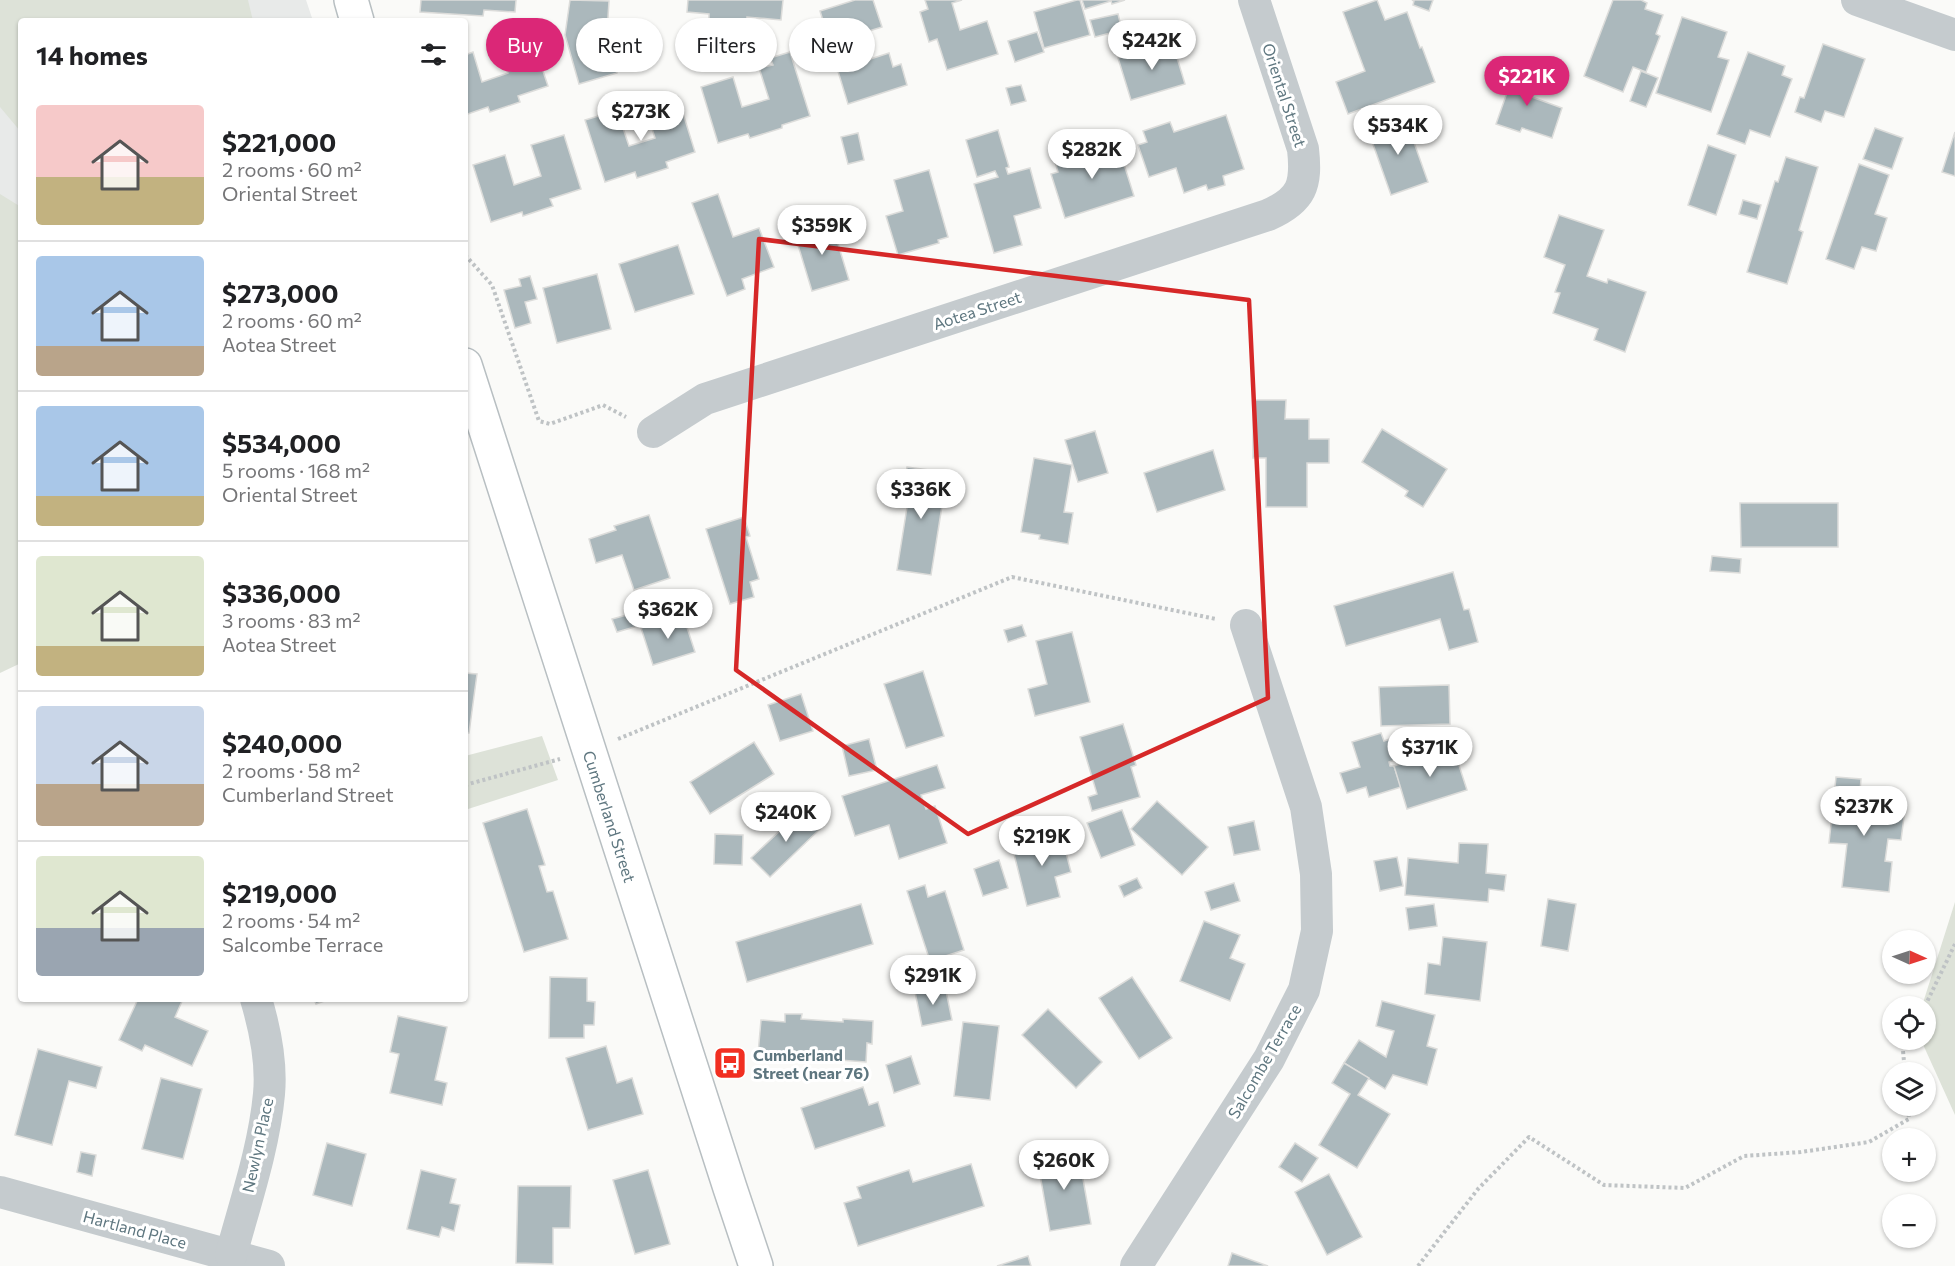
<!DOCTYPE html>
<html lang="en">
<head>
<meta charset="utf-8">
<style>
  body { margin:0; font-family:Commissioner,sans-serif; background:#f6f6f6; color:#202124; height:100vh; display:flex; flex-direction:column; font-size:22px; white-space:nowrap }
  * { box-sizing:border-box; margin:0 }
  p { font-size:20px; color:#757577 }
  .icon { flex:none; width:33px; height:33px; fill:none; stroke:currentColor; stroke-width:2; stroke-linecap:round; stroke-linejoin:round }
  .map { position:relative; flex:1; overflow:hidden }
  .drawer { position:absolute; left:18px; top:18px; width:450px; height:984px; display:flex; flex-direction:column; background:#fff; border-radius:6px; box-shadow:0 2px 4px #0004 }
  .drawer>* { flex:none }
  .top-card { position:absolute; left:486px; top:18px; width:570px; height:54px; display:flex; gap:12px }
  .needle { width:39px; rotate:93deg }
  .controls { position:absolute; left:1882px; top:930px; display:grid; gap:12px }
  .controls a { display:grid; place-items:center; width:54px; height:54px; border-radius:50%; background:#fff; box-shadow:0 2px 4px #0004; font-size:30px }
  .price { position:absolute; translate:-50% -51px; padding:0 14px; border-radius:21px; background:#fff; color:#222; font-size:20px; line-height:39px; filter:drop-shadow(0 2px 3px #0008) }
  .price::after { content:''; position:absolute; left:50%; top:36px; width:18px; height:14px; margin-left:-9px; background:inherit; clip-path:polygon(0 0,100% 0,50% 100%) }
  .price.active { background:#db2777; color:#fff }
  ul { padding:0; list-style:none }
  li { display:flex; align-items:center; gap:18px; height:150px; padding:0 18px }
  li+li { border-top:2px solid #e0e0e0 }
  li span { display:grid; place-items:center; flex:none; width:168px; height:120px; border-radius:6px; color:#555 }
  li>.icon { margin-inline-start:auto }
  span .icon { width:72px; height:72px; fill:#fffc; stroke-width:1 }
  li b { font-size:26px }
  h2 { display:flex; justify-content:space-between; align-items:center; height:72px; padding:0 18px; font-size:26px }
  .chip { padding:0 21px; border-radius:27px; background:#fff; box-shadow:0 2px 4px #0004; font-size:21px; line-height:54px }
  .chip.active { background:#db2777; color:#fff }
  .map>svg:first-child { display:block }
  .built { fill:#e8eae9 }
  .green { fill:#dde2d8 }
  .building { fill:#abb8bc; stroke:#dcdcda; stroke-width:1.5 }
  .lines { fill:none; stroke-linecap:round; stroke-linejoin:round }
  .major-casing { stroke:#b8bfc2; stroke-width:36 }
  .path { stroke:#bfc3c5; stroke-width:4; stroke-dasharray:3 3; stroke-linecap:butt }
  .minor { stroke:#c5cbce; stroke-width:32 }
  .major { stroke:#fff; stroke-width:33 }
  .marked { fill:none; stroke:#d62828; stroke-width:4.5; stroke-linejoin:round }
  .labels { text-anchor:middle; dominant-baseline:central; stroke-width:6; stroke-linejoin:round; paint-order:stroke }
  .street-label { font-size:16px; fill:#5e767f; stroke:#fff }
  .poi-label { font-size:16px; font-weight:bold; fill:#5e767f; stroke:#fff; text-anchor:start }
</style>
</head>
<body>
<div class="map">
<svg width="1955" height="1266" viewBox="0 0 1955 1266">
  <rect width="100%" height="100%" fill="#fafaf8"/>
  <path class="built" d="M 0,0 L 306,0 L 313,21 L 21,21 L 21,268 L 0,256 Z"/>
  <g class="green">
    <path d="M 0,0 L 248,0 L 253,21 L 21,21 L 21,132 L 0,107 Z"/>
    <path d="M 0,194 L 21,207 L 21,663 L 0,673 Z"/>
    <path d="M 542,736 L 558,780 L 465,810 L 465,756 Z"/>
    <path d="M 1955,902 L 1955,1115 L 1921,1040 L 1926,1040 L 1926,1006 L 1922,1006 Z"/>
  </g>
  <g class="building">
    <path d="M 421,0 L 516,0 L 515,12 L 484,10 L 483,16 L 420,12 Z"/>
    <path d="M 570,0 L 609,1 L 607,33 L 617,73 L 579,84 L 565,35 Z"/>
    <path d="M 688,0 L 783,0 L 781,20 L 747,17 L 747,23 L 709,19 L 709,14 L 687,12 Z"/>
    <path d="M 855,0 L 873,0 L 882,27 L 853,36 L 861,62 L 889,53 L 893,67 L 901,64 L 907,85 L 848,104 L 837,68 L 831,70 L 823,44 L 830,43 L 820,11 Z"/>
    <path d="M 925,0 L 962,0 L 952,3 L 960,30 L 987,21 L 998,54 L 947,70 L 937,39 L 929,42 L 920,12 L 928,9 Z"/>
    <path d="M 1077,0 L 1080,0 L 1090,35 L 1044,48 L 1034,12 Z"/>
    <path d="M 1082,0 L 1125,0 L 1112,4 L 1111,1 L 1085,9 Z"/>
    <path d="M 1377,0 L 1385,20 L 1407,12 L 1420,48 L 1422,47 L 1435,82 L 1348,114 L 1336,82 L 1365,71 L 1343,12 Z"/>
    <path d="M 1412,0 L 1433,0 L 1429,11 L 1413,5 L 1414,1 Z"/>
    <path d="M 1613,0 L 1641,0 L 1647,3 L 1645,9 L 1663,15 L 1656,34 L 1660,36 L 1646,72 L 1633,67 L 1623,92 L 1584,76 Z"/>
    <path d="M 1118,14 L 1122,30 L 1095,37 L 1090,20 Z"/>
    <path d="M 1682,17 L 1727,32 L 1718,57 L 1729,60 L 1711,112 L 1656,93 Z"/>
    <path d="M 530,32 L 548,86 L 518,96 L 520,102 L 490,112 L 488,107 L 465,115 L 465,55 L 473,52 L 482,82 L 508,73 L 498,43 Z"/>
    <path d="M 1037,32 L 1044,52 L 1015,62 L 1008,41 Z"/>
    <path d="M 1172,41 L 1185,84 L 1131,100 L 1118,58 Z"/>
    <path d="M 1823,44 L 1865,59 L 1844,117 L 1825,111 L 1821,122 L 1795,112 L 1800,97 L 1804,98 Z"/>
    <path d="M 790,52 L 810,116 L 782,125 L 782,128 L 750,138 L 748,134 L 718,143 L 701,87 L 733,77 L 742,107 L 769,99 L 759,68 L 773,65 L 770,58 Z"/>
    <path d="M 1748,52 L 1785,66 L 1782,75 L 1792,79 L 1770,137 L 1750,130 L 1745,144 L 1717,134 Z"/>
    <path d="M 1516,67 L 1537,74 L 1529,96 L 1562,108 L 1552,138 L 1522,128 L 1520,132 L 1496,124 Z"/>
    <path d="M 1641,71 L 1658,78 L 1646,107 L 1630,101 Z"/>
    <path d="M 1021,85 L 1026,101 L 1011,105 L 1006,88 Z"/>
    <path d="M 678,97 L 695,152 L 666,162 L 668,168 L 637,178 L 635,172 L 605,182 L 585,120 L 605,114 L 607,120 L 619,116 L 629,146 L 655,138 L 645,107 Z"/>
    <path d="M 1226,115 L 1244,169 L 1223,176 L 1225,185 L 1208,190 L 1206,185 L 1184,193 L 1176,168 L 1149,177 L 1138,145 L 1147,142 L 1143,131 L 1170,122 L 1174,132 Z"/>
    <path d="M 1405,117 L 1428,182 L 1391,195 L 1368,130 Z"/>
    <path d="M 1875,128 L 1903,138 L 1892,169 L 1863,159 Z"/>
    <path d="M 998,130 L 1009,167 L 1006,168 L 1008,174 L 1030,168 L 1041,208 L 1014,216 L 1022,245 L 994,253 L 974,184 L 998,177 L 995,171 L 977,177 L 966,140 Z"/>
    <path d="M 1955,132 L 1955,176 L 1942,172 Z"/>
    <path d="M 858,133 L 864,160 L 848,164 L 841,137 Z"/>
    <path d="M 564,135 L 581,189 L 550,199 L 553,206 L 523,216 L 522,212 L 491,222 L 473,165 L 505,155 L 514,185 L 541,176 L 531,145 Z"/>
    <path d="M 1117,142 L 1134,196 L 1065,218 L 1051,174 L 1058,172 L 1055,162 Z"/>
    <path d="M 1708,145 L 1736,155 L 1716,215 L 1688,205 Z"/>
    <path d="M 1786,157 L 1818,167 L 1799,230 L 1803,232 L 1787,284 L 1747,272 L 1775,181 L 1778,182 Z"/>
    <path d="M 1859,164 L 1889,175 L 1875,214 L 1887,218 L 1876,251 L 1862,247 L 1854,269 L 1826,259 Z"/>
    <path d="M 929,170 L 948,237 L 938,240 L 939,243 L 898,255 L 886,216 L 903,211 L 894,180 Z"/>
    <path d="M 718,194 L 733,237 L 759,228 L 774,267 L 742,279 L 745,289 L 727,296 L 692,203 Z"/>
    <path d="M 1743,200 L 1761,205 L 1757,219 L 1739,214 Z"/>
    <path d="M 1559,215 L 1604,230 L 1587,276 L 1607,283 L 1608,279 L 1646,292 L 1625,352 L 1594,340 L 1598,329 L 1553,313 L 1560,293 L 1555,292 L 1565,265 L 1544,257 Z"/>
    <path d="M 831,221 L 849,280 L 812,291 L 794,232 Z"/>
    <path d="M 678,245 L 694,294 L 635,312 L 619,264 Z"/>
    <path d="M 597,274 L 611,329 L 557,343 L 543,288 Z"/>
    <path d="M 530,276 L 537,299 L 525,302 L 531,323 L 515,328 L 504,290 L 521,286 L 519,279 Z"/>
    <path d="M 1253,400 L 1286,400 L 1285,419 L 1309,419 L 1309,439 L 1329,439 L 1329,463 L 1307,463 L 1307,507 L 1266,507 L 1266,458 L 1253,458 Z"/>
    <path d="M 1382,429 L 1447,469 L 1423,507 L 1405,496 L 1408,491 L 1362,462 Z"/>
    <path d="M 1095,431 L 1108,473 L 1078,482 L 1065,440 Z"/>
    <path d="M 1213,450 L 1225,490 L 1157,512 L 1144,473 Z"/>
    <path d="M 1034,458 L 1072,465 L 1064,512 L 1073,513 L 1068,544 L 1039,539 L 1040,535 L 1021,532 Z"/>
    <path d="M 907,467 L 943,472 L 938,506 L 942,506 L 931,575 L 897,570 L 908,501 L 902,501 Z"/>
    <path d="M 1740,503 L 1838,503 L 1838,547 L 1741,547 Z"/>
    <path d="M 649,515 L 670,578 L 634,590 L 622,555 L 596,563 L 589,539 L 616,530 L 614,526 Z"/>
    <path d="M 744,517 L 750,536 L 746,537 L 759,579 L 750,582 L 754,597 L 730,604 L 706,529 Z"/>
    <path d="M 1712,556 L 1741,559 L 1740,573 L 1710,571 Z"/>
    <path d="M 1453,572 L 1464,610 L 1469,609 L 1478,642 L 1449,650 L 1440,619 L 1346,646 L 1334,606 Z"/>
    <path d="M 634,613 L 638,626 L 617,632 L 612,619 Z"/>
    <path d="M 683,615 L 695,652 L 653,665 L 641,628 Z"/>
    <path d="M 1022,625 L 1026,636 L 1008,642 L 1004,630 Z"/>
    <path d="M 1072,632 L 1090,702 L 1035,716 L 1028,689 L 1047,684 L 1036,641 Z"/>
    <path d="M 923,671 L 944,736 L 906,748 L 884,684 Z"/>
    <path d="M 465,673 L 477,674 L 469,733 L 465,733 Z"/>
    <path d="M 1449,685 L 1450,724 L 1381,726 L 1379,687 Z"/>
    <path d="M 801,694 L 813,731 L 780,741 L 768,705 Z"/>
    <path d="M 1123,724 L 1136,765 L 1131,767 L 1140,797 L 1092,811 L 1088,797 L 1097,794 L 1080,737 Z"/>
    <path d="M 1381,733 L 1384,741 L 1401,735 L 1408,756 L 1389,762 L 1390,766 L 1394,766 L 1401,787 L 1369,797 L 1366,787 L 1347,793 L 1340,773 L 1360,767 L 1352,742 Z"/>
    <path d="M 869,739 L 877,770 L 849,776 L 842,746 Z"/>
    <path d="M 754,742 L 774,774 L 710,814 L 690,782 Z"/>
    <path d="M 1453,747 L 1467,790 L 1407,809 L 1394,766 Z"/>
    <path d="M 937,765 L 945,788 L 921,795 L 926,809 L 935,806 L 947,843 L 899,859 L 889,825 L 855,836 L 842,796 Z"/>
    <path d="M 1836,777 L 1861,779 L 1859,804 L 1905,809 L 1901,840 L 1888,839 L 1885,861 L 1892,862 L 1889,892 L 1842,887 L 1847,844 L 1829,843 Z"/>
    <path d="M 1157,801 L 1208,847 L 1182,875 L 1131,829 Z"/>
    <path d="M 527,809 L 545,865 L 539,866 L 547,892 L 553,891 L 568,939 L 524,952 L 483,823 Z"/>
    <path d="M 803,809 L 821,828 L 770,877 L 751,858 Z"/>
    <path d="M 1122,810 L 1135,845 L 1101,858 L 1087,823 Z"/>
    <path d="M 1254,821 L 1260,850 L 1234,855 L 1228,827 Z"/>
    <path d="M 1060,829 L 1071,872 L 1055,877 L 1060,897 L 1027,906 L 1013,850 L 1038,843 L 1036,835 Z"/>
    <path d="M 715,834 L 743,835 L 742,865 L 714,864 Z"/>
    <path d="M 1459,843 L 1488,844 L 1486,873 L 1506,875 L 1504,891 L 1489,889 L 1488,902 L 1405,895 L 1408,858 L 1458,863 Z"/>
    <path d="M 1397,857 L 1403,886 L 1380,891 L 1374,861 Z"/>
    <path d="M 999,860 L 1008,888 L 983,896 L 974,869 Z"/>
    <path d="M 1137,878 L 1142,888 L 1124,897 L 1119,886 Z"/>
    <path d="M 1234,883 L 1240,901 L 1211,910 L 1205,892 Z"/>
    <path d="M 925,885 L 928,897 L 945,891 L 964,950 L 930,961 L 907,891 Z"/>
    <path d="M 1548,899 L 1576,904 L 1568,951 L 1541,946 Z"/>
    <path d="M 861,904 L 873,944 L 747,982 L 736,942 Z"/>
    <path d="M 1434,904 L 1437,926 L 1409,930 L 1406,908 Z"/>
    <path d="M 1204,921 L 1240,935 L 1230,958 L 1245,964 L 1230,1001 L 1180,981 Z"/>
    <path d="M 1443,937 L 1487,942 L 1480,1001 L 1425,994 L 1428,963 L 1440,965 Z"/>
    <path d="M 550,977 L 587,978 L 587,1001 L 595,1002 L 594,1025 L 584,1025 L 584,1038 L 549,1038 Z"/>
    <path d="M 1132,977 L 1172,1038 L 1139,1059 L 1099,998 Z"/>
    <path d="M 945,986 L 952,1020 L 922,1026 L 915,992 Z"/>
    <path d="M 138,999 L 183,999 L 175,1017 L 208,1031 L 192,1066 L 145,1045 L 142,1051 L 119,1040 Z"/>
    <path d="M 314,999 L 330,999 L 316,1004 Z"/>
    <path d="M 1382,1001 L 1435,1015 L 1427,1046 L 1437,1049 L 1427,1085 L 1393,1075 L 1385,1089 L 1344,1063 L 1359,1040 L 1386,1057 L 1394,1031 L 1376,1026 Z"/>
    <path d="M 1048,1009 L 1102,1062 L 1076,1088 L 1022,1035 Z"/>
    <path d="M 785,1014 L 802,1014 L 801,1019 L 843,1022 L 843,1019 L 873,1021 L 872,1044 L 867,1043 L 866,1062 L 758,1054 L 761,1020 L 785,1022 Z"/>
    <path d="M 398,1016 L 447,1027 L 435,1080 L 447,1083 L 442,1105 L 390,1093 L 399,1054 L 390,1052 Z"/>
    <path d="M 963,1022 L 999,1026 L 990,1100 L 954,1096 Z"/>
    <path d="M 606,1046 L 617,1083 L 632,1078 L 643,1114 L 588,1130 L 566,1058 Z"/>
    <path d="M 38,1049 L 102,1067 L 96,1088 L 69,1081 L 52,1145 L 15,1135 Z"/>
    <path d="M 911,1056 L 920,1084 L 894,1093 L 886,1065 Z"/>
    <path d="M 1344,1063 L 1369,1078 L 1358,1095 L 1390,1114 L 1357,1168 L 1319,1145 L 1350,1094 L 1332,1083 Z"/>
    <path d="M 161,1078 L 202,1089 L 183,1159 L 142,1149 Z"/>
    <path d="M 863,1087 L 869,1105 L 878,1102 L 885,1126 L 815,1149 L 801,1108 Z"/>
    <path d="M 327,1143 L 366,1154 L 352,1206 L 313,1195 Z"/>
    <path d="M 1295,1143 L 1318,1158 L 1302,1182 L 1279,1167 Z"/>
    <path d="M 1078,1151 L 1091,1224 L 1050,1231 L 1037,1158 Z"/>
    <path d="M 81,1152 L 96,1155 L 92,1176 L 77,1172 Z"/>
    <path d="M 971,1164 L 984,1206 L 858,1246 L 844,1203 L 861,1198 L 857,1187 L 909,1170 L 913,1182 Z"/>
    <path d="M 421,1170 L 456,1179 L 450,1203 L 460,1205 L 454,1231 L 442,1227 L 439,1237 L 407,1229 Z"/>
    <path d="M 648,1170 L 670,1244 L 635,1254 L 613,1180 Z"/>
    <path d="M 1329,1174 L 1362,1237 L 1327,1255 L 1295,1192 Z"/>
    <path d="M 518,1186 L 571,1186 L 570,1228 L 553,1228 L 553,1264 L 516,1263 Z"/>
    <path d="M 1232,1253 L 1268,1266 L 1228,1266 Z"/>
    <path d="M 1028,1256 L 1031,1266 L 997,1266 Z"/>
  </g>
  <g class="lines">
    <g class="major-casing">
      <g id="major">
        <path d="M 351,0 L 357,21"/>
        <path id="s1" d="M 465,365 L 730,1188 L 756,1266"/>
      </g>
    </g>
    <g class="path">
      <path d="M 465,255 L 492,285 L 539,421 L 550,424 L 603,405 L 626,417"/>
      <path d="M 618,739 L 1012,577 L 1216,619"/>
      <path d="M 465,785 L 560,759"/>
      <path d="M 1925,1006 L 1955,944"/>
      <path d="M 1905,1072 L 1903,1051 L 1908,1040"/>
      <path d="M 1418,1266 L 1478,1189 L 1529,1137 L 1604,1185 L 1685,1188 L 1744,1156 L 1801,1152 L 1869,1142 L 1909,1119 L 1908,1106"/>
    </g>
    <g class="minor">
      <path d="M 1857,0 L 1955,35"/>
      <path d="M 653,432 L 705,399 L 1268,215 C 1302,200 1307,185 1303,149 L 1254,0"/>
      <path d="M 0,1192 L 269,1266"/>
      <path d="M 231,1255 C 245,1203 264,1148 269,1094 C 272,1062 265,1029 256,999"/>
      <path d="M 1136,1266 L 1269,1059 L 1304,990 L 1317,931 L 1316,874 L 1306,807 L 1246,625"/>
    </g>
    <use href="#major" class="major"/>
  </g>
  <path class="marked" d="M 759,239 L 1249,300 L 1268,698 L 968,834 L 736,670 Z"/>
  <defs>
    <g id="bus-square" transform="scale(1.725)"><rect x="-9" y="-9" width="18" height="18" rx="4" fill="#f12f21" stroke="#fff"/><path d="M-5-6H5V4H4V6H2V4H-2V6H-4V4H-5ZM-3.5-4V0h7V-4ZM-3.5 1.2v1.5H-2V1.2ZM2 1.2v1.5H3.5V1.2Z" fill="#fff"/></g>
  </defs>
  <g fill-rule="evenodd">
    <use href="#bus-square" x="730" y="1063"/>
  </g>
  <g class="labels">
    <g class="street-label">
      <text transform="translate(1285 95) rotate(72)">Oriental Street</text>
      <text transform="translate(977 310) rotate(-18)">Aotea Street</text>
      <text stroke="none"><textPath href="#s1" startOffset="474">Cumberland Street</textPath></text>
      <text transform="translate(1264 1061) rotate(-60)">Salcombe Terrace</text>
      <text transform="translate(257 1145) rotate(-78)">Newlyn Place</text>
      <text transform="translate(135 1229) rotate(15)">Hartland Place</text>
    </g>
    <g class="poi-label">
      <text x="753" y="1054">Cumberland<tspan x="753" dy="18">Street (near 76)</tspan></text>
    </g>
  </g>
</svg>
<div class="controls">
<a><svg class="needle" viewBox="-14 -14 28 28"><path d="M0-13l5 13h-10z" fill="#e53935"/><path d="M0 13l5-13h-10z" fill="#757577"/></svg></a>
<a><svg class="icon" aria-label="locate" viewBox="0 0 24 24"><circle cx="12" cy="12" r="6"/><path d="M12 2v4M12 18v4M2 12h4M18 12h4"/></svg></a>
<a><svg class="icon" aria-label="layers" viewBox="0 0 24 24"><path d="M12 4l9 5-9 5-9-5zM3 14l9 5 9-5"/></svg></a>
<a>+</a>
<a>−</a>
</div>
<b class="price" style="left:1152px;top:71px">$242K</b>
<b class="price active" style="left:1527px;top:107px">$221K</b>
<b class="price" style="left:641px;top:142px">$273K</b>
<b class="price" style="left:1398px;top:156px">$534K</b>
<b class="price" style="left:1092px;top:180px">$282K</b>
<b class="price" style="left:822px;top:256px">$359K</b>
<b class="price" style="left:921px;top:520px">$336K</b>
<b class="price" style="left:668px;top:640px">$362K</b>
<b class="price" style="left:1430px;top:778px">$371K</b>
<b class="price" style="left:1864px;top:837px">$237K</b>
<b class="price" style="left:786px;top:843px">$240K</b>
<b class="price" style="left:1042px;top:867px">$219K</b>
<b class="price" style="left:933px;top:1006px">$291K</b>
<b class="price" style="left:1064px;top:1191px">$260K</b>
<div class="top-card">
<a class="chip active">Buy</a>
<a class="chip">Rent</a>
<a class="chip">Filters</a>
<a class="chip">New</a>
</div>
<section class="drawer">
<h2>14 homes<svg class="icon" aria-label="filters" viewBox="0 0 24 24"><path d="M4 7h16M4 17h16"/><circle cx="9" cy="7" r="2"/><circle cx="15" cy="17" r="2"/></svg></h2>
<ul>
<li><span style="background:linear-gradient(#f6c9c9 60%,#c2b280 0)"><svg class="icon" aria-label="home" viewBox="0 0 24 24"><path d="M3 11l9-7 9 7M6 9v11h12V9"/></svg></span><div><b>$221,000</b><p>2 rooms · 60 m²</p><p>Oriental Street</p></div></li>
<li><span style="background:linear-gradient(#a9c7e8 75%,#b9a48a 0)"><svg class="icon" aria-label="home" viewBox="0 0 24 24"><path d="M3 11l9-7 9 7M6 9v11h12V9"/></svg></span><div><b>$273,000</b><p>2 rooms · 60 m²</p><p>Aotea Street</p></div></li>
<li><span style="background:linear-gradient(#a9c7e8 75%,#c2b280 0)"><svg class="icon" aria-label="home" viewBox="0 0 24 24"><path d="M3 11l9-7 9 7M6 9v11h12V9"/></svg></span><div><b>$534,000</b><p>5 rooms · 168 m²</p><p>Oriental Street</p></div></li>
<li><span style="background:linear-gradient(#dfe7d0 75%,#c2b280 0)"><svg class="icon" aria-label="home" viewBox="0 0 24 24"><path d="M3 11l9-7 9 7M6 9v11h12V9"/></svg></span><div><b>$336,000</b><p>3 rooms · 83 m²</p><p>Aotea Street</p></div></li>
<li><span style="background:linear-gradient(#c9d6e8 65%,#b9a48a 0)"><svg class="icon" aria-label="home" viewBox="0 0 24 24"><path d="M3 11l9-7 9 7M6 9v11h12V9"/></svg></span><div><b>$240,000</b><p>2 rooms · 58 m²</p><p>Cumberland Street</p></div></li>
<li><span style="background:linear-gradient(#dfe7d0 60%,#9aa5b1 0)"><svg class="icon" aria-label="home" viewBox="0 0 24 24"><path d="M3 11l9-7 9 7M6 9v11h12V9"/></svg></span><div><b>$219,000</b><p>2 rooms · 54 m²</p><p>Salcombe Terrace</p></div></li>
</ul>
</section>
</div>
</body>
</html>
